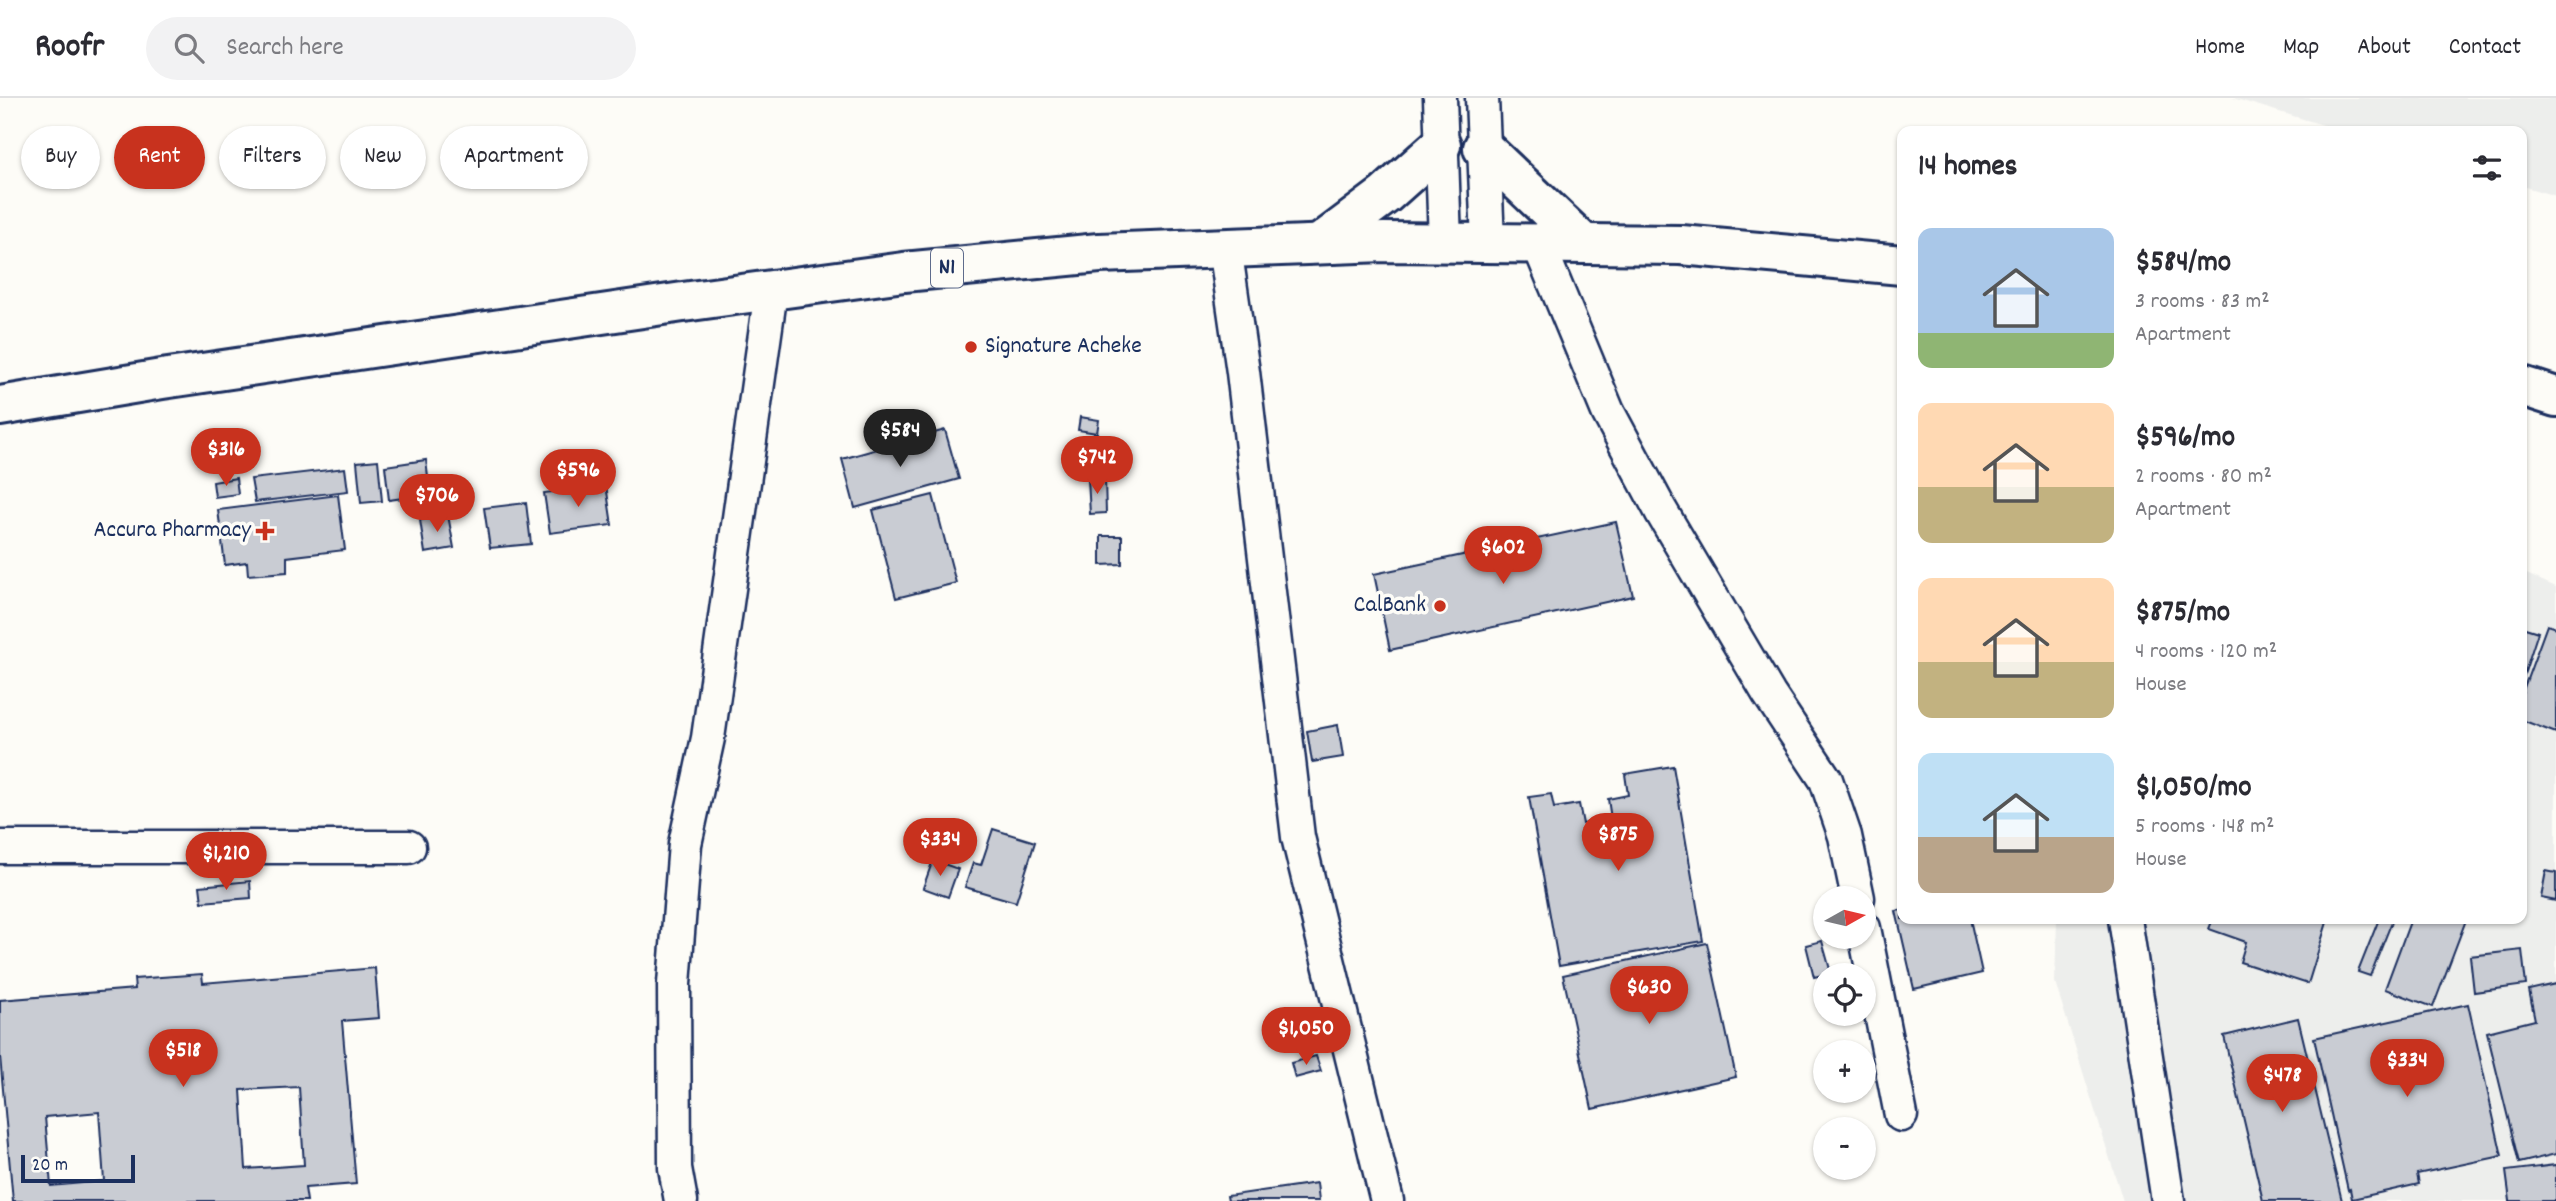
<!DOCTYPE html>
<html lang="en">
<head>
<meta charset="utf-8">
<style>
  body { margin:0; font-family:Dekko,sans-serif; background:#f2f2f3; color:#2b2b33; height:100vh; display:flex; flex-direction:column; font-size:26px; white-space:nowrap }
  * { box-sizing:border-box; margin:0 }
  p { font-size:23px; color:#7c7c81 }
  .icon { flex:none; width:38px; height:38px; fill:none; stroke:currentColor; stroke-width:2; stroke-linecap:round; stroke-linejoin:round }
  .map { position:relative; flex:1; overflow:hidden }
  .drawer { position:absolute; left:1897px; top:28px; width:630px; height:798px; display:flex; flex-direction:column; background:#fff; border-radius:14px; box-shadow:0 2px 5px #0004 }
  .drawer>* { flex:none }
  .top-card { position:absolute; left:21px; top:28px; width:665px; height:63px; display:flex; gap:14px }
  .needle { width:46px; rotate:82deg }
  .tools { position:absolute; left:1813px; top:788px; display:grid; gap:14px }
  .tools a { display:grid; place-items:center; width:63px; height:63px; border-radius:50%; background:#fff; box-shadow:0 2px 5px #0004; font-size:35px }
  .scale { position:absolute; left:21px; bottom:18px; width:114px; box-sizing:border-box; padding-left:7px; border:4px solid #1b2f5e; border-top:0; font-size:19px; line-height:24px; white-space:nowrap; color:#1b2f5e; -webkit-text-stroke:5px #fdfcf7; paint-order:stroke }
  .price { position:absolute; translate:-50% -60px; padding:0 16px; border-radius:24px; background:#c8321e; color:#fff; font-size:23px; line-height:46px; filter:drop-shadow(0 2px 4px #0008) }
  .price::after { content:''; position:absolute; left:50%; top:42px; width:21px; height:16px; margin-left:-10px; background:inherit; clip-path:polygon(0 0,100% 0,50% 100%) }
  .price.active { background:#222; color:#fff }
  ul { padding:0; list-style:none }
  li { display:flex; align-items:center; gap:21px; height:175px; padding:0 21px }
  li span { display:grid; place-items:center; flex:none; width:196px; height:140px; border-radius:14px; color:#555 }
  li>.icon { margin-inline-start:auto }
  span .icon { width:84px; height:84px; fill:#fffc; stroke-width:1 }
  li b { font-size:30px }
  h2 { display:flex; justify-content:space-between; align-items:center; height:84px; padding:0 21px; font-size:30px }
  .pill { padding:0 24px; border-radius:32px; background:#fff; box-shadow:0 2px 5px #0004; font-size:24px; line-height:63px }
  .pill.active { background:#c8321e; color:#fff }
  header { display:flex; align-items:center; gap:42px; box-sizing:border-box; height:98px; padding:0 35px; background:#fff; border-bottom:2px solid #e1e1e2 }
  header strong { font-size:33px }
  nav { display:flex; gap:38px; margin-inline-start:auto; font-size:24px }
  .search { width:490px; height:63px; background:#f2f2f3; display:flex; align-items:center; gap:18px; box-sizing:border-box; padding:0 24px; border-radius:38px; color:#7c7c81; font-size:26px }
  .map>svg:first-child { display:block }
  .built { fill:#edeeec }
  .building { fill:#c9ccd3; stroke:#1b2f5e; stroke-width:2; fill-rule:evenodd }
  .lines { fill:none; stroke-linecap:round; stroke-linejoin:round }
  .minor-casing { stroke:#1b2f5e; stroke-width:37 }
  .trunk-casing { stroke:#1b2f5e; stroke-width:44 }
  .minor { stroke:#fdfcf7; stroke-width:32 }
  .trunk { stroke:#fdfcf7; stroke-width:38 }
  .poi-dot { fill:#c8321e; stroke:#fdfcf7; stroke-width:2.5 }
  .labels { text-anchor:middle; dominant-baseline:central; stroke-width:7; stroke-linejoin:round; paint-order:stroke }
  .shield { fill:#fdfcf7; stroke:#5f6c8c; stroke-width:2 }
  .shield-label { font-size:23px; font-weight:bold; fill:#1b2f5e }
  .poi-label { font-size:24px; fill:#1b2f5e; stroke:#fdfcf7; text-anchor:end }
</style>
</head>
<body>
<header>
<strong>Roofr</strong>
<div class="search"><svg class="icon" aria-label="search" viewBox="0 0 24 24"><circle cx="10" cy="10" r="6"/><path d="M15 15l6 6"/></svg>Search here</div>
<nav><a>Home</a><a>Map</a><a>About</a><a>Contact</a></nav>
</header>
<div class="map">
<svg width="2556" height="1103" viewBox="0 0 2556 1103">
  <rect width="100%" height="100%" fill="#fdfcf7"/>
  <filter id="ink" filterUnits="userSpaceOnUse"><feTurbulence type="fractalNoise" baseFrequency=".0143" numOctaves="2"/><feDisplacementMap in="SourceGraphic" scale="14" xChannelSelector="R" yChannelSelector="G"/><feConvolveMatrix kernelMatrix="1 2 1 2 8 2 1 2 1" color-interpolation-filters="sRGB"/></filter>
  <g filter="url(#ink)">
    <g class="built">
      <path d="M 2233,0 L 2556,0 L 2556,98 L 2522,88 L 2522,33 L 2343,33 Z"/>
      <path d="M 2522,474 L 2556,489 L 2556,1103 L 2123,1103 L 2055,884 L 2057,821 L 2522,821 Z"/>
    </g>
    <g class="building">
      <path d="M 1080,319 L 1099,322 L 1097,335 L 1078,332 Z"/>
      <path d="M 945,332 L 959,381 L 855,410 L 842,361 Z"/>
      <path d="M 378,362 L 382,403 L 361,405 L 357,364 Z"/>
      <path d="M 426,362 L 430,396 L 389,402 L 385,368 Z"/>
      <path d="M 345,370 L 348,393 L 255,404 L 251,381 Z"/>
      <path d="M 236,380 L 238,396 L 215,399 L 213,384 Z"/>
      <path d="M 1088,381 L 1105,381 L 1106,415 L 1090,416 Z"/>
      <path d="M 606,387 L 612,427 L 550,435 L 544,395 Z"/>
      <path d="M 338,397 L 345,452 L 287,459 L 287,474 L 248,477 L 247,464 L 225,467 L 218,412 Z"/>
      <path d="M 933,397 L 956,485 L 896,500 L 873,412 Z"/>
      <path d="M 526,405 L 531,446 L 490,450 L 484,410 Z"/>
      <path d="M 448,417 L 454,450 L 425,455 L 420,422 Z"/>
      <path d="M 1616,424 L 1633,498 L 1390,552 L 1374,476 Z"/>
      <path d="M 1101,438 L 1122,438 L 1122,466 L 1101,467 Z"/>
      <path d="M 2547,527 L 2556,530 L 2556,635 L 2522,622 L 2522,595 Z"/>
      <path d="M 2522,529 L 2538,534 L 2522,583 Z"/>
      <path d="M 1338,627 L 1343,659 L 1312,664 L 1307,633 Z"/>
      <path d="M 1673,668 L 1703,843 L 1559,868 L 1529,699 L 1551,696 L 1554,710 L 1579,706 L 1583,726 L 1611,721 L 1608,701 L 1628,697 L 1625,676 Z"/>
      <path d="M 993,731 L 1035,744 L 1016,804 L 965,789 L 973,765 L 981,767 Z"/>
      <path d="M 933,762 L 958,771 L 948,799 L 923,790 Z"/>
      <path d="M 2546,773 L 2556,775 L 2556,803 L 2541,800 Z"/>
      <path d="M 250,783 L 251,800 L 202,804 L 200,788 Z"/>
      <path d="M 1902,812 L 1902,821 L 1970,821 L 1982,875 L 1914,891 L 1896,813 Z"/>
      <path d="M 2213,821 L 2328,821 L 2308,886 L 2240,864 L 2246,844 L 2209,831 Z"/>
      <path d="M 2379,821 L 2393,821 L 2370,878 L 2358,874 Z"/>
      <path d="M 2411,821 L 2466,822 L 2433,909 L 2385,891 Z"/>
      <path d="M 1822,843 L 1831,875 L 1814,879 L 1806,847 Z"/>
      <path d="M 1707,845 L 1736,979 L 1592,1011 L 1563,877 Z"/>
      <path d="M 2522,852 L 2526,887 L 2474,894 L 2470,858 Z"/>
      <path d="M 375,870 L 379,920 L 342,923 L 356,1086 L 305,1090 L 307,1103 L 13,1103 L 0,958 L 0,902 L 135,891 L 134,881 L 202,876 L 203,885 ZM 299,989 L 304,1067 L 246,1071 L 241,992 ZM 99,1014 L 104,1083 L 51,1088 L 45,1019 Z"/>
      <path d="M 2556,886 L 2556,1056 L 2519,1065 L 2487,934 L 2535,922 L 2529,892 Z"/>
      <path d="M 2468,906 L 2502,1058 L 2417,1076 L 2419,1086 L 2352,1101 L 2350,1091 L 2348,1092 L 2314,940 Z"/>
      <path d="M 2298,920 L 2342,1103 L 2263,1103 L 2224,938 Z"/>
      <path d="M 1316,958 L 1321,973 L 1295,980 L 1291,965 Z"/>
      <path d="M 2556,1067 L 2556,1103 L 2510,1103 L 2506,1073 Z"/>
      <path d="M 1317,1085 L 1319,1103 L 1228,1103 L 1227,1098 Z"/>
    </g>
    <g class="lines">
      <g class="minor-casing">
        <g id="minor">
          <path d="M 1440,0 L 1445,144"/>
          <path d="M 1482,0 L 1488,144"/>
          <path d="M 1538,145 L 1608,314 L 1661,413 L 1769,596 L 1826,682 L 1845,738 L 1858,800"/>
          <path d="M 1225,149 L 1243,274 L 1298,739 L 1387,1103"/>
          <path d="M 0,749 L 409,749"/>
          <path d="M 2125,821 L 2168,1103"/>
          <path d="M 1864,830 L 1901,1017"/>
          <path d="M 681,1103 L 675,1070 L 674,886 L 685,746 L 708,640 L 771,193"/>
        </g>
      </g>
      <g class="trunk-casing">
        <g id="trunk">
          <path d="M 1483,50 L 1584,146"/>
          <path d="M 1321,145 L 1385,97 L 1441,47"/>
          <path d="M 2522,288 L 2556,299"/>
          <path d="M 0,308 L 162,281 L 683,204 L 904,174 L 1099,155 L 1384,144 L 1681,147 L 1902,167"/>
        </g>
      </g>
      <use href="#minor" class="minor"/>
      <use href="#trunk" class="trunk"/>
    </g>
  </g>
  <g class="poi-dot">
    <circle cx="971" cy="249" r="7"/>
    <path d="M261.5 422.5h7v7h7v7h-7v7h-7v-7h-7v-7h7z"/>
    <circle cx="1440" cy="508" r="7"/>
  </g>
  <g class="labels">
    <rect class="shield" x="931" y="150.5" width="32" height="39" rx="5"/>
    <g class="shield-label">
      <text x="947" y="170">N1</text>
    </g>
    <g class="poi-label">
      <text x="985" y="249" text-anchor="start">Signature Acheke</text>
      <text x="251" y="433">Accura Pharmacy</text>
      <text x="1426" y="508">CalBank</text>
    </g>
  </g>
</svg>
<div class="tools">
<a><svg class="needle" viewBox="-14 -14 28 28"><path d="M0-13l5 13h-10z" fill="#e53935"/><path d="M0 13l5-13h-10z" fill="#7c7c81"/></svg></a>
<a><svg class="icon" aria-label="locate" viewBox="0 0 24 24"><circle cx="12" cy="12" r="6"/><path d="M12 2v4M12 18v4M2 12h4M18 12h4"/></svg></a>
<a>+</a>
<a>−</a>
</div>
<div class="scale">20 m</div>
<b class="price active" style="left:900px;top:371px">$584</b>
<b class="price" style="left:226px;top:390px">$316</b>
<b class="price" style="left:1097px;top:398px">$742</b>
<b class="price" style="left:578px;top:411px">$596</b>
<b class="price" style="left:437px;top:436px">$706</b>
<b class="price" style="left:1503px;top:488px">$602</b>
<b class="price" style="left:1618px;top:775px">$875</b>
<b class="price" style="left:940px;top:780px">$334</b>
<b class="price" style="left:226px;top:794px">$1,210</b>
<b class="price" style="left:1649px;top:928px">$630</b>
<b class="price" style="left:1306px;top:969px">$1,050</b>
<b class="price" style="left:183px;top:991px">$518</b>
<b class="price" style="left:2407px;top:1001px">$334</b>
<b class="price" style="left:2282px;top:1016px">$478</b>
<div class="top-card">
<a class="pill">Buy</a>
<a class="pill active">Rent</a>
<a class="pill">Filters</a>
<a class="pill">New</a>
<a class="pill">Apartment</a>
</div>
<section class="drawer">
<h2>14 homes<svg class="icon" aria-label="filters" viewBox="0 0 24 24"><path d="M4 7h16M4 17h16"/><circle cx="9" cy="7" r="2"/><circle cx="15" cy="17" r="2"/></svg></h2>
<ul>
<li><span style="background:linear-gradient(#a9c7e8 75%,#8fb573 0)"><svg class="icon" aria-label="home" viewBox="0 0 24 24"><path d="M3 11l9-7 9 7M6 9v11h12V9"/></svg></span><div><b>$584/mo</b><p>3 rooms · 83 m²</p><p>Apartment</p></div></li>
<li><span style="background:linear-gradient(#ffd9b3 60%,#c2b280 0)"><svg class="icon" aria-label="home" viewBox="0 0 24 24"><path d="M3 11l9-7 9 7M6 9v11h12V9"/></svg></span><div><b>$596/mo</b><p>2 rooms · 80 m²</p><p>Apartment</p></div></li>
<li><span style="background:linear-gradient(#ffd9b3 60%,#c2b280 0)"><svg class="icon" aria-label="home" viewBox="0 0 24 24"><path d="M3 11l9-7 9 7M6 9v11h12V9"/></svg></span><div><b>$875/mo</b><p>4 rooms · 120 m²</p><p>House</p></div></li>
<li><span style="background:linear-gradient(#bfe0f5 60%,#b9a48a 0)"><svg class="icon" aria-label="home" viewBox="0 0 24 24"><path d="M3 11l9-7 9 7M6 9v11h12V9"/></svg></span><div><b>$1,050/mo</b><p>5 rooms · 148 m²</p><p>House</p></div></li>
</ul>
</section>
</div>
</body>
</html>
